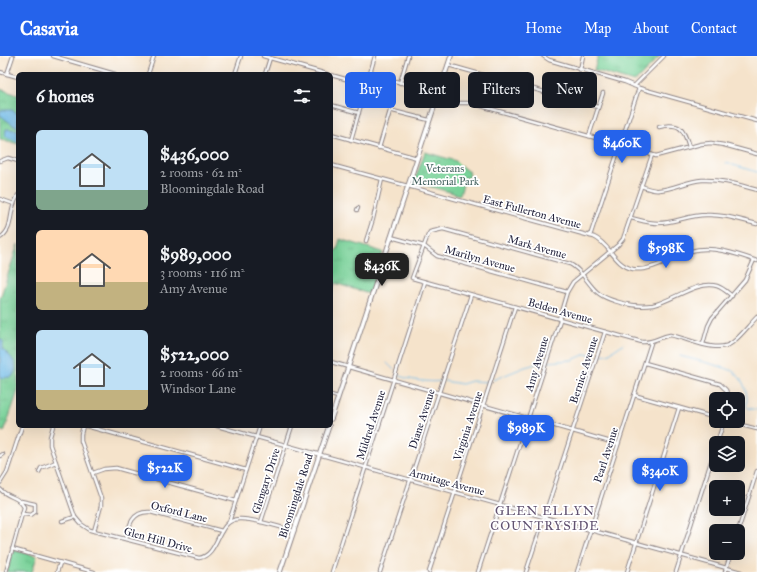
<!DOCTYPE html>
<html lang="en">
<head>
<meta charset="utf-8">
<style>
  body { margin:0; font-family:"IM FELL Great Primer",serif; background:#242831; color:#f1f3f6; height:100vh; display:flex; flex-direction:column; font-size:15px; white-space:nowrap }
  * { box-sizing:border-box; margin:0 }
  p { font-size:13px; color:#9ea1a6 }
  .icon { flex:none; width:22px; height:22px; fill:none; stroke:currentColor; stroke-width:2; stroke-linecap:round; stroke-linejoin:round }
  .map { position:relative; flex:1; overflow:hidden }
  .sheet { position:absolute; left:16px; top:16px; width:317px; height:356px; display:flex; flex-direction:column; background:#171b24; border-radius:6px; box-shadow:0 4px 16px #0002 }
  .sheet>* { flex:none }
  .banner { position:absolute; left:345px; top:16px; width:352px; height:36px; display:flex; gap:8px }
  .tools { position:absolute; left:709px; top:336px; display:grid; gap:8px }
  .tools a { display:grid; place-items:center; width:36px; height:36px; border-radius:6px; background:#171b24; box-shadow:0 4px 16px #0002; font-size:20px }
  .price { position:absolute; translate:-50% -34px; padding:0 9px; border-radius:8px; background:#2563eb; color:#fff; font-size:13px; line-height:26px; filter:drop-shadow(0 1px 2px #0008) }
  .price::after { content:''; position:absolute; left:50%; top:24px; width:12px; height:9px; margin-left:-6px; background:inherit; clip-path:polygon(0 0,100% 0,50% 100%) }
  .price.on { background:#222; color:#fff }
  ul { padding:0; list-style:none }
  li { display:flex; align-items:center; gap:12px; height:100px; padding:0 20px }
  li span { display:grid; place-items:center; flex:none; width:112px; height:80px; border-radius:6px; color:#555 }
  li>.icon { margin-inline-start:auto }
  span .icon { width:48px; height:48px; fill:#fffc; stroke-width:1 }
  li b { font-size:17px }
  h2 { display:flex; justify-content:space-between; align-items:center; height:48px; padding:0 20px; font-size:17px }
  .tag { padding:0 14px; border-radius:6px; background:#171b24; box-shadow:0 4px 16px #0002; font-size:14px; line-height:36px }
  .tag.on { background:#2563eb; color:#fff }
  header { display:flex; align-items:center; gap:24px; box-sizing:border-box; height:56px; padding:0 20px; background:#2563eb; color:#fff }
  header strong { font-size:19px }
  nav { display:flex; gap:22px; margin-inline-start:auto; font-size:14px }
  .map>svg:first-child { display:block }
  .grass { fill:url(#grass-tufts); stroke:#4d7a6a }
  .water { fill:#6dbae7; stroke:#486e91 }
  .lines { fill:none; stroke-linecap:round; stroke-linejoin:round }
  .stream { stroke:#6dbae7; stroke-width:1 }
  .minor-casing { stroke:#8c8283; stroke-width:4.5 }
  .major-casing { stroke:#8c8283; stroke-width:5.5 }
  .minor { stroke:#fff; stroke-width:2.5 }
  .major { stroke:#fff; stroke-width:3.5 }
  .labels { text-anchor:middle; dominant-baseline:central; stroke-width:3.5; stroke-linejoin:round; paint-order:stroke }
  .park-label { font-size:11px; fill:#405f5c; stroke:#fff }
  .street-label { font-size:11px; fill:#22223b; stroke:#fff }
  .quarter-label { font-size:13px; letter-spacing:1px; fill:#625371; stroke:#fff }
</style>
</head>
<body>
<header>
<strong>Casavia</strong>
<nav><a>Home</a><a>Map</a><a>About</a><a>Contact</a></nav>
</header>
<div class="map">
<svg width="757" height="516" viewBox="0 0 757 516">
  <defs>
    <pattern id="grass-tufts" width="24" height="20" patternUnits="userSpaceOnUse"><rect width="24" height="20" fill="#78d198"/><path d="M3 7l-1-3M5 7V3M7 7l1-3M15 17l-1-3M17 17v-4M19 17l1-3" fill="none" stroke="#68b384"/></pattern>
  </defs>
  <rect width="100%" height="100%" fill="#fff"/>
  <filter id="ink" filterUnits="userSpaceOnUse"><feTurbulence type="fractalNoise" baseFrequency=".025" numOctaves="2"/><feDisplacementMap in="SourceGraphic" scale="8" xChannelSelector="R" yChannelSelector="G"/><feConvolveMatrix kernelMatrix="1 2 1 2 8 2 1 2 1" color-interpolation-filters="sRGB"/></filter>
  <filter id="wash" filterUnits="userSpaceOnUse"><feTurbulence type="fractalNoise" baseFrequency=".012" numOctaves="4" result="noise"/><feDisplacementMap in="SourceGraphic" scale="16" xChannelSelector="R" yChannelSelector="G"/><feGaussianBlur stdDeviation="0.9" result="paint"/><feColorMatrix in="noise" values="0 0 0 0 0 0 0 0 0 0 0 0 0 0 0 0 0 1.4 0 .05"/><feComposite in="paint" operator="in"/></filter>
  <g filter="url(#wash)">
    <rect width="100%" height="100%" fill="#f5e3cb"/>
    <g class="grass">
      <path d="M 598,0 L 660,0 L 638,23 L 634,26 L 594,14 Z"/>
      <path d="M 0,33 L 18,39 L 18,88 L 0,83 Z"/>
      <path d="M 425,96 L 456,105 L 461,110 L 470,117 L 469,122 L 465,121 L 460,139 L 414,126 Z"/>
      <path d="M 340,183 L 383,196 L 369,238 L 335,227 L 331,240 L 331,196 L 337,194 Z"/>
      <path d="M 18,188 L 18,335 L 4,376 L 0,374 L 0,243 Z"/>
      <path d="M 13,494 L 37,500 L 32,516 L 7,516 Z"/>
    </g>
    <g class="water">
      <path d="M 2,54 L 12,54 L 18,58 L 18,71 L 13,69 L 0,59 L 0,55 Z"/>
      <path d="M 6,73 L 18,74 L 18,86 L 5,80 Z"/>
      <path d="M 0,283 L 3,285 L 3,293 C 11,301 21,309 12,321 L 0,322 Z"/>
    </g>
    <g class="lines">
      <g class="stream">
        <path d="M 726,107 L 757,116"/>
        <path d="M 599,299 L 608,298 L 623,288"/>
        <path d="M 680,300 C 691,303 727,311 734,316 C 744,324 749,338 746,350 L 748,352 L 757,354"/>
        <path d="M 548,306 L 572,304 L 586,298 L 595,299"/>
        <path d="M 387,307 L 395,315"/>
        <path d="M 397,318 C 403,324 433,327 441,325"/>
        <path d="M 493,324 L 525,311 L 536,308 L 544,304"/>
        <path d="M 444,325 L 462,328 L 472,325 L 489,326"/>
      </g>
    </g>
  </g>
  <g filter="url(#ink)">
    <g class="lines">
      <g class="minor-casing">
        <g id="minor">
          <path d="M 53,0 L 115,18"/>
          <path d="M 263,0 L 327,18"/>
          <path d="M 543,0 L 549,4 L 625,26 L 639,32 L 757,65"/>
          <path d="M 448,9 L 598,51"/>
          <path d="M 580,14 L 583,0"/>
          <path d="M 0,16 L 18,21"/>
          <path d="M 7,18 L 13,0"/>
          <path d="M 148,18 L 154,0"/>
          <path d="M 235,18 L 241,0"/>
          <path d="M 265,18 L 270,2"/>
          <path d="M 370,18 L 438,37"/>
          <path d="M 331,19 L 367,29"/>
          <path d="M 400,27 L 408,0"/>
          <path d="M 634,30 L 664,0"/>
          <path d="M 438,41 L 458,47 L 470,47 L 621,89 L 656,100 L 701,88 L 711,87 L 724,89 L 757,98"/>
          <path d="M 331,49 L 359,57"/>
          <path d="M 659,71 C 680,66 684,73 689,91"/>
          <path d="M 331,78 L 417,102"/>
          <path d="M 589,80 L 603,37"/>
          <path d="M 351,84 L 375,0"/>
          <path d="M 379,92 L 390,55 L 393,55 L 429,64"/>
          <path d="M 0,105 L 8,102 L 18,105"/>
          <path d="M 331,109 L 594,181 C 610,188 614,209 633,213 C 651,216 675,200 691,195 C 712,189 737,198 757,205"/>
          <path d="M 641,130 C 647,132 653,135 659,134 C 674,133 687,125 702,124 C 721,123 739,129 757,134"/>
          <path d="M 0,143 L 14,148"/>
          <path d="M 357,154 L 358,152"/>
          <path d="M 631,162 C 640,164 648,167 658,167 C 674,167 689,159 706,159 C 724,158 740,164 757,168"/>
          <path d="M 590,180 L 639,32"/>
          <path d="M 391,181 L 424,190 L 437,200 L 567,236"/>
          <path d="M 0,182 C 13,173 9,161 14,148 C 15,145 17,142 18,139"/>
          <path d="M 366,185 L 373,163 L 382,123"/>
          <path d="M 732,240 C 727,236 723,232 717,230 C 698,224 672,245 653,249 C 646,250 638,250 632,249 C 620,247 606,244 597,236 C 587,227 582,214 570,208 L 443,173 L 430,176 L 428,179 L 412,222 L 642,286 C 653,287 659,281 670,279 C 688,282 718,299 733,286 C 742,279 749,269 757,261"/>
          <path d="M 559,263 L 567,236 L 573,226 L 618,189 L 623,183 L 652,99"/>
          <path d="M 703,288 L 708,270 L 712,262 L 745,224 L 754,204"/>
          <path d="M 331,306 L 618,388"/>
          <path d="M 645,307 L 720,328 L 726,334 L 729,343"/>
          <path d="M 331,339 L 338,341"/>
          <path d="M 634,339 L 716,362"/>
          <path d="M 726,365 L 757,373"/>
          <path d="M 53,370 L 50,381 L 50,389 L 75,461 L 81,468 L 90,474 L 199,502 C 220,499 216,464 239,463 C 252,462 280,471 294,475"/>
          <path d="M 83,370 L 81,378 L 81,385 L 101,442 L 101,450 L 94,475"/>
          <path d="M 86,370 L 246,414"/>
          <path d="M 217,370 L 741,516"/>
          <path d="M 717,387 L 724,365"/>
          <path d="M 0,400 L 3,398"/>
          <path d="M 39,416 L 41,412 L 56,406"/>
          <path d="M 93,417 L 104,413 L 116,412 L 236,445"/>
          <path d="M 0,427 L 7,416 L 22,370"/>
          <path d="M 0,433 C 9,443 17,439 24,451 L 6,516"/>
          <path d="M 21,445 L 35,448 L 35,456 L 31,459 L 23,458"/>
          <path d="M 62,465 L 75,461"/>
          <path d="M 229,466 L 260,370"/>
          <path d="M 261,466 L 292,370"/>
          <path d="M 738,475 L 757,415"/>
          <path d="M 126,483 C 129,469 132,455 150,456 L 222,475"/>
          <path d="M 12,493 L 94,516"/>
          <path d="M 57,516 L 60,507"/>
          <path d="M 332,516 L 425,226"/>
          <path d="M 380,516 L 471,239"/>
          <path d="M 429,516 L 515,251"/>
          <path d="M 478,516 L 560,264"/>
          <path d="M 526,516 L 605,276"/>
          <path d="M 577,516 L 651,287"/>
          <path d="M 627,516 L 679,352"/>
          <path d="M 676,516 L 716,390"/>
          <path d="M 725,516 L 731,497"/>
        </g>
      </g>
      <g class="major-casing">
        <g id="major">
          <path d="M 331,363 L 451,0"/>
          <path d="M 280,516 L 329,370"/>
        </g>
      </g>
      <use href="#minor" class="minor"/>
      <use href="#major" class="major"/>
    </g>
  </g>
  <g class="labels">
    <g class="park-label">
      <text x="445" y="112">Veterans<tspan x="445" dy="13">Memorial Park</tspan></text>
    </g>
    <g class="street-label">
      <text transform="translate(532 156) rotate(15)">East Fullerton Avenue</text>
      <text transform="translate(537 191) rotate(16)">Mark Avenue</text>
      <text transform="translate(480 203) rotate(16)">Marilyn Avenue</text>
      <text transform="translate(560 255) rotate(16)">Belden Avenue</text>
      <text transform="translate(537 308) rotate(-73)">Amy Avenue</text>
      <text transform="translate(584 314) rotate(-72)">Bernice Avenue</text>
      <text transform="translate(422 363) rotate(-72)">Diane Avenue</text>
      <text transform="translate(371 369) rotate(-72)">Mildred Avenue</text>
      <text transform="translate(468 370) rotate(-72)">Virginia Avenue</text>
      <text transform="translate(606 399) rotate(-72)">Pearl Avenue</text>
      <text transform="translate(266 425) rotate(-72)">Glengary Drive</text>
      <text transform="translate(447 426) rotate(15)">Armitage Avenue</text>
      <text transform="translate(296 440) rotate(-72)">Bloomingdale Road</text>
      <text transform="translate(179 456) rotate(14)">Oxford Lane</text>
      <text transform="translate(158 484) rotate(15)">Glen Hill Drive</text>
    </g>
    <g class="quarter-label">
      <text x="545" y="455">GLEN ELLYN<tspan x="545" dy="15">COUNTRYSIDE</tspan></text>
    </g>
  </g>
</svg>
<div class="tools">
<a><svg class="icon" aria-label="locate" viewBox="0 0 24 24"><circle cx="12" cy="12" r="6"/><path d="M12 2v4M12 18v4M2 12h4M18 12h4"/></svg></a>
<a><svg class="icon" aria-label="layers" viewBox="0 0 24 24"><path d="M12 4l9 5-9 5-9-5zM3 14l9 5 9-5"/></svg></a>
<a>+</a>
<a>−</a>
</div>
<b class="price" style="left:622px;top:108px">$460K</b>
<b class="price" style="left:666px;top:213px">$598K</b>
<b class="price on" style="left:382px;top:231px">$436K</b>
<b class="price" style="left:526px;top:393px">$989K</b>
<b class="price" style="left:165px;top:433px">$522K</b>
<b class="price" style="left:660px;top:436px">$340K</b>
<div class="banner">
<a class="tag on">Buy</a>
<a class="tag">Rent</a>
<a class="tag">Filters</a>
<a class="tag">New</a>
</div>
<section class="sheet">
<h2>6 homes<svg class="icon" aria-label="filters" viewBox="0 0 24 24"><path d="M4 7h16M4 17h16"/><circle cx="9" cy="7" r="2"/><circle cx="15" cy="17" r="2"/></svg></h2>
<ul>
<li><span style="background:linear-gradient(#bfe0f5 75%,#7fa58c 0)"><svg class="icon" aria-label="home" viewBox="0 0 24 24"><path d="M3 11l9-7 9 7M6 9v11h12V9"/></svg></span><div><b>$436,000</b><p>2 rooms · 62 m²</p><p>Bloomingdale Road</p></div></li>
<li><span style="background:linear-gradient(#ffd9b3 65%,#c2b280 0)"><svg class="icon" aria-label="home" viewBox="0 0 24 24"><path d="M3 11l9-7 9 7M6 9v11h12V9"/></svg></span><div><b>$989,000</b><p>3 rooms · 116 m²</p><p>Amy Avenue</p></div></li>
<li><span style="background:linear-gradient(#bfe0f5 75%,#c2b280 0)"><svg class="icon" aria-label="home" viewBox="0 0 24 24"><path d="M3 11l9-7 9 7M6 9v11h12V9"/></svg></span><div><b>$522,000</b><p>2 rooms · 66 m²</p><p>Windsor Lane</p></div></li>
</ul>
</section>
</div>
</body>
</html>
